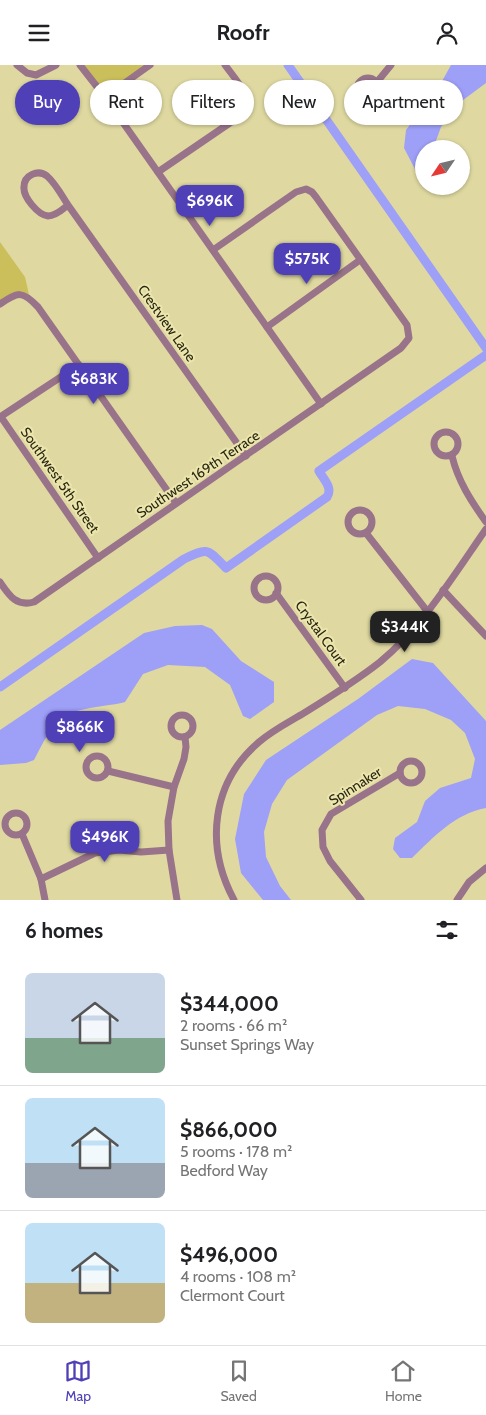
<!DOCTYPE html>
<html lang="en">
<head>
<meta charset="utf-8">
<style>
  body { margin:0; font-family:Cabin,sans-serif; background:#f6f6f6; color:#202124; height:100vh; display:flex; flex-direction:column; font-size:19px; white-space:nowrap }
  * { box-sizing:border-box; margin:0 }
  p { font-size:16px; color:#757577 }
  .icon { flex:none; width:28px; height:28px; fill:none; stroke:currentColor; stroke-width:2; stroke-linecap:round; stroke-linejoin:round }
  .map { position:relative; height:835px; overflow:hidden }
  .drawer { display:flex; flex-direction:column; background:#fff; flex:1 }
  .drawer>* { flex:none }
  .top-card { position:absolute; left:15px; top:15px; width:456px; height:45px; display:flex; gap:10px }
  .needle { width:32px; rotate:235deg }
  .fabs { position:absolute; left:415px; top:75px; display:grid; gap:10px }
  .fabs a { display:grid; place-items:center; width:55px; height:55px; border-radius:50%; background:#fff; box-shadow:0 1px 4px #0004; font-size:25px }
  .price { position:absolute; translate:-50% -42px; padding:0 11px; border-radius:10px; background:#4f40b7; color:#fff; font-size:16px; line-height:32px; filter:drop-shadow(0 1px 2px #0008) }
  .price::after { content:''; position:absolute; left:50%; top:30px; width:15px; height:11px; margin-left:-8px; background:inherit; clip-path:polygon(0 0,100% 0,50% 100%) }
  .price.active { background:#222; color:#fff }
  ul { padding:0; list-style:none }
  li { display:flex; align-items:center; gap:15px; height:125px; padding:0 25px }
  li+li { border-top:1px solid #e0e0e0 }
  li span { display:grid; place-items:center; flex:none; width:140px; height:100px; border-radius:8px; color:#555 }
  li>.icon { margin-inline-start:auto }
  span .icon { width:60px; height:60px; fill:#fffc; stroke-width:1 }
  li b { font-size:21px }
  h2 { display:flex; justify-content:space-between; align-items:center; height:60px; padding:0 25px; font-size:21px }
  .pill { padding:0 18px; border-radius:22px; background:#fff; box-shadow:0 1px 4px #0004; font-size:18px; line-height:45px }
  .pill.active { background:#4f40b7; color:#fff }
  header { display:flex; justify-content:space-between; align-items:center; height:65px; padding:0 25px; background:#fff; font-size:22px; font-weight:800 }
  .tab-bar { display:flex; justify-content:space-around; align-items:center; height:70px; border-top:1px solid #e0e0e0; background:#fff; font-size:14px; color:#757577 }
  .tab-bar a { display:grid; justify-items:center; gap:2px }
  .tab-bar .active { color:#4f40b7 }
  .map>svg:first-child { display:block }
  .green { fill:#cbbf5c }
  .water { fill:#9e9ff7 }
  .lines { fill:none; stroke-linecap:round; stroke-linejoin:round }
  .canal { stroke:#9e9ff7; stroke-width:9 }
  .minor { stroke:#987389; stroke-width:7 }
  .labels { text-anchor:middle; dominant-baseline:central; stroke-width:4; stroke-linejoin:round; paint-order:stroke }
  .street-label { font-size:14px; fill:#282610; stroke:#ece6ae }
</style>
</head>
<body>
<header><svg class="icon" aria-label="menu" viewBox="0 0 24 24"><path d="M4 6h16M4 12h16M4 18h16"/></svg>Roofr<svg class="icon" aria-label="person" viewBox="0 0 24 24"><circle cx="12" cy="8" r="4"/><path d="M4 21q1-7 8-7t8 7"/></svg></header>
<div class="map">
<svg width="486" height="835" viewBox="0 0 486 835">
  <rect width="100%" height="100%" fill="#dfd9a1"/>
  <g class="green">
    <path d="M 80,0 L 150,0 L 105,32 Z"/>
    <path d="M 0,177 L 25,212 L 30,234 L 23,229 L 0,239 Z"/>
  </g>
  <g class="water">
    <path d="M 451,0 L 486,0 L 486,18 L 459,38 L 441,62 L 433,84 L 424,84 L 424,107 L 417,108 L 404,83 L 406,65 L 441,18 Z"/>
    <path d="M 202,560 L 212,564 L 241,596 L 274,617 L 274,637 L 250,654 L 243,651 L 230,620 L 205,602 L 168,600 L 143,609 L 125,637 C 107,642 72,642 59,655 C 48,666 41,682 34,695 L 26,698 L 0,700 L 0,665 L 144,568 L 175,561 Z"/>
    <path d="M 412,594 L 433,598 L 486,656 L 486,743 C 454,749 434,772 412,793 L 400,793 L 393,784 L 395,773 L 417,757 L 425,736 L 440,723 L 471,713 L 475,694 L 465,668 L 451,655 L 425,644 L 398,641 L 377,650 L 287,715 L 272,739 L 264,767 L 266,792 L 280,821 L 291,835 L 263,835 L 241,808 L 235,774 L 244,729 L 266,695 L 358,634 Z"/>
  </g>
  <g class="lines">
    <g class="canal">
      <path d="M 288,0 L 486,283"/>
      <path d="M 0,622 L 184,494 C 209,482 207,484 226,503 L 327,432 C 333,423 324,415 319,406 L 486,290"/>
    </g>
    <g class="minor">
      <path d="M 17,0 L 27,8 L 36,10 L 56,0"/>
      <path d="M 80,0 L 105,32 L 321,339"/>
      <circle cx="368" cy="24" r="11"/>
      <path d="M 377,17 L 391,0"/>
      <path d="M 105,32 L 150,0"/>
      <path d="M 158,107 L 243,49 C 252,30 236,15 225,0"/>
      <path d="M 68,140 C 63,144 56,151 48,151 C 38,150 23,132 24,122 C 24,110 38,104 47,111 C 56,119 62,131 68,140 L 246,391"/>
      <path d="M 0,239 C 18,227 22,225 38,242 L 176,438"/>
      <path d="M 267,262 L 360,195"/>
      <path d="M 0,352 L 79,300"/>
      <path d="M 1,352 L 98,493"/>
      <circle cx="446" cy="379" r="12"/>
      <path d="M 452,391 C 458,416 471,436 486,457"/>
      <circle cx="360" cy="457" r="12"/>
      <path d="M 366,468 L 427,546"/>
      <circle cx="266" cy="523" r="12"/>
      <path d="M 0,517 C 9,530 16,542 34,537 L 401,283 L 409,273 L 407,260 L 316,132 L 312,127 L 306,124 L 296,127 L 213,185"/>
      <path d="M 443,525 L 486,571"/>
      <path d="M 276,528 L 345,623"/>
      <circle cx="182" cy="661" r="11"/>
      <circle cx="97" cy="702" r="11"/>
      <circle cx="411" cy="707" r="11"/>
      <path d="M 108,706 L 174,722"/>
      <circle cx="16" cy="759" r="11"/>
      <path d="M 22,769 L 41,814 L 45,835"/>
      <path d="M 41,814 L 95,788 L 119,785 L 141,787 L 169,785"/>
      <path d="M 177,835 L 169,785 L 168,756 L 174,722 L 184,694 L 186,682 L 185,672"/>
      <path d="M 234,835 C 205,781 211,718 259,677 C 273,665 289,657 304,648 C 330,632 356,616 380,597 C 423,561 454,510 486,464"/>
      <path d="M 361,835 L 330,796 L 323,782 L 322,765 L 331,749 L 400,708"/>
      <path d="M 457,835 L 469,817 L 486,803"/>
    </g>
  </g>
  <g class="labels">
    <g class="street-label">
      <text transform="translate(167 258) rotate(55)">Crestview Lane</text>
      <text transform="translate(198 409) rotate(-34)">Southwest 169th Terrace</text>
      <text transform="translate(60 415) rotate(55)">Southwest 5th Street</text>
      <text transform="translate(321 568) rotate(54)">Crystal Court</text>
      <text transform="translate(355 721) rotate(-32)">Spinnaker</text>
    </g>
  </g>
</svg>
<div class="fabs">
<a><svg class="needle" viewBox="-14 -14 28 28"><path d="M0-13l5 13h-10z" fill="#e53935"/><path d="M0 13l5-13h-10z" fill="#757577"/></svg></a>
</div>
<b class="price" style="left:210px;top:162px">$696K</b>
<b class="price" style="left:307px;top:220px">$575K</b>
<b class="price" style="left:94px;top:340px">$683K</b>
<b class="price active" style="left:405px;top:588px">$344K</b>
<b class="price" style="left:80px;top:688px">$866K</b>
<b class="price" style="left:105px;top:798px">$496K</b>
<div class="top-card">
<a class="pill active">Buy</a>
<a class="pill">Rent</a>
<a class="pill">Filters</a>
<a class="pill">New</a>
<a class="pill">Apartment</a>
</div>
</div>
<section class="drawer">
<h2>6 homes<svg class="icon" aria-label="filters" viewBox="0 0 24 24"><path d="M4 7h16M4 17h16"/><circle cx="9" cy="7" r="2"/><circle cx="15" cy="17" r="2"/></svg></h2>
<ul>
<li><span style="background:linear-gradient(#c9d6e8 65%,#7fa58c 0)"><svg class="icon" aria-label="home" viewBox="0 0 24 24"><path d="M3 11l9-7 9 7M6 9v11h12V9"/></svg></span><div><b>$344,000</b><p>2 rooms · 66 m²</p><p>Sunset Springs Way</p></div></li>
<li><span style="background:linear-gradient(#bfe0f5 65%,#9aa5b1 0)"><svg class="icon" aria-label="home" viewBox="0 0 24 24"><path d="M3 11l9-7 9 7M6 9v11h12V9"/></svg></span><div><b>$866,000</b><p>5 rooms · 178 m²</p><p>Bedford Way</p></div></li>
<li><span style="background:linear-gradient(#bfe0f5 60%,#c2b280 0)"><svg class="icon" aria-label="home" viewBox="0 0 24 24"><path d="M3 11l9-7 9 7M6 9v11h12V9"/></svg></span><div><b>$496,000</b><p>4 rooms · 108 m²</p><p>Clermont Court</p></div></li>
</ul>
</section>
<nav class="tab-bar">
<a class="active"><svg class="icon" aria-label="map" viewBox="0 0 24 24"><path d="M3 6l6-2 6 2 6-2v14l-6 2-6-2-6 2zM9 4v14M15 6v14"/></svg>Map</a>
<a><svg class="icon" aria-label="saved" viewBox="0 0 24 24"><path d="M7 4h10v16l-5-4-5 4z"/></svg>Saved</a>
<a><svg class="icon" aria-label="home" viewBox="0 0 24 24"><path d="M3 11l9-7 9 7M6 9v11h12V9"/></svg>Home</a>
</nav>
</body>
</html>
